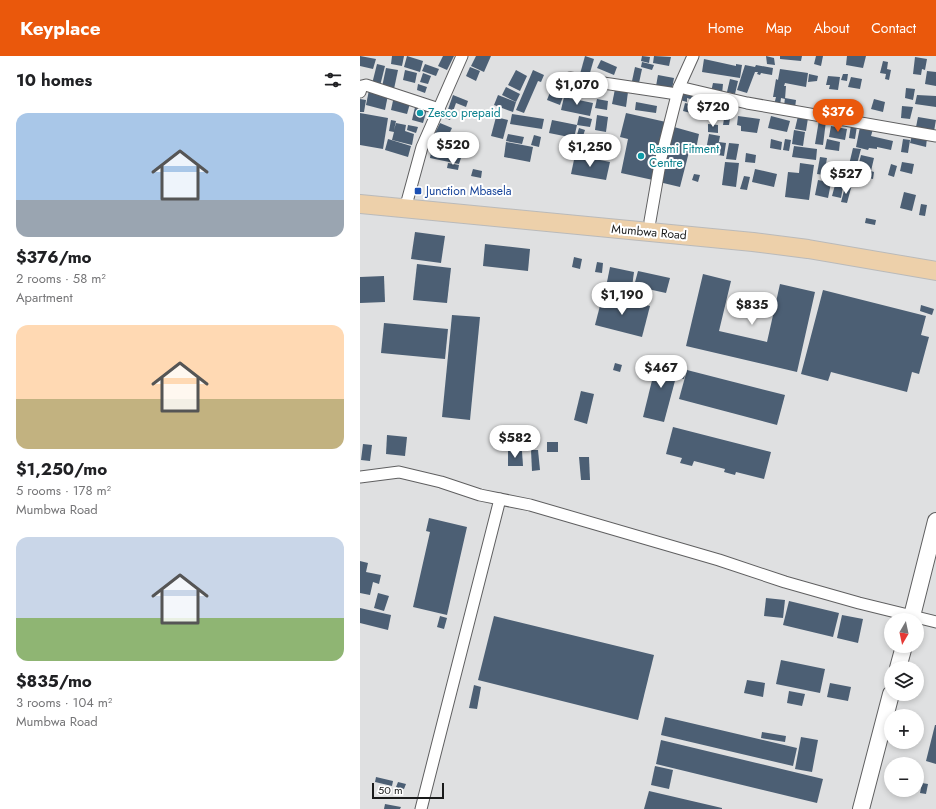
<!DOCTYPE html>
<html lang="en">
<head>
<meta charset="utf-8">
<style>
  body { margin:0; font-family:Jost,sans-serif; background:#f6f6f6; color:#202124; height:100vh; display:flex; flex-direction:column; font-size:15px; white-space:nowrap }
  * { box-sizing:border-box; margin:0 }
  p { font-size:13px; color:#757577 }
  .icon { flex:none; width:22px; height:22px; fill:none; stroke:currentColor; stroke-width:2; stroke-linecap:round; stroke-linejoin:round }
  .map { position:relative; flex:1; overflow:hidden }
  .drawer { display:flex; flex-direction:column; background:#fff; width:360px }
  .drawer>* { flex:none }
  .needle { width:26px; rotate:189deg }
  .buttons { position:absolute; left:524px; top:557px; display:grid; gap:8px }
  .buttons a { display:grid; place-items:center; width:40px; height:40px; border-radius:50%; background:#fff; box-shadow:0 2px 6px #0003; font-size:20px }
  .scale { position:absolute; left:12px; bottom:10px; width:72px; box-sizing:border-box; padding-left:4px; border:2px solid #191a1a; border-top:0; font-size:11px; line-height:14px; white-space:nowrap; color:#191a1a; -webkit-text-stroke:3px #fff; paint-order:stroke }
  .price { position:absolute; translate:-50% -34px; padding:0 9px; border-radius:14px; background:#fff; color:#222; font-size:13px; line-height:26px; filter:drop-shadow(0 1px 2px #0008) }
  .price::after { content:''; position:absolute; left:50%; top:24px; width:12px; height:9px; margin-left:-6px; background:inherit; clip-path:polygon(0 0,100% 0,50% 100%) }
  .price.current { background:#ea580c; color:#fff }
  ul { padding:0; list-style:none }
  li { display:grid; align-content:center; gap:8px; height:212px; padding:0 16px }
  li span { display:grid; place-items:center; height:124px; border-radius:12px; color:#555 }
  li>.icon { margin-inline-start:auto }
  span .icon { width:72px; height:72px; fill:#fffc; stroke-width:1 }
  li b { font-size:17px }
  h2 { display:flex; justify-content:space-between; align-items:center; height:48px; padding:0 16px; font-size:17px }
  header { display:flex; align-items:center; gap:24px; box-sizing:border-box; height:56px; padding:0 20px; background:#ea580c; color:#fff }
  header strong { font-size:19px }
  nav { display:flex; gap:22px; margin-inline-start:auto; font-size:14px }
  main { display:flex; flex:1; min-height:0 }
  .map>svg:first-child { display:block }
  .building { fill:#4c5f74 }
  .lines { fill:none; stroke-linecap:round; stroke-linejoin:round }
  .street-casing { stroke:#5f5f60; stroke-width:13 }
  .secondary-casing { stroke:#5f5f60; stroke-width:18 }
  .primary-casing { stroke:#bababa; stroke-width:20 }
  .street { stroke:#fff; stroke-width:11 }
  .secondary { stroke:#fff; stroke-width:16 }
  .primary { stroke:#edd0aa; stroke-width:18 }
  .culture-dot { fill:#0f9aa8; stroke:#fff; stroke-width:1.5 }
  .transit-dot { fill:#1a4fb4; stroke:#fff; stroke-width:1.5 }
  .labels { text-anchor:middle; dominant-baseline:central; stroke-width:4; stroke-linejoin:round; paint-order:stroke }
  .culture-label { font-size:12px; fill:#0d838f; stroke:#fff; text-anchor:start }
  .transit-label { font-size:12px; fill:#164399; stroke:#fff; text-anchor:start }
  .street-label { font-size:12px; fill:#191a1a; stroke:#fff }
</style>
</head>
<body>
<header>
<strong>Keyplace</strong>
<nav><a>Home</a><a>Map</a><a>About</a><a>Contact</a></nav>
</header>
<main>
<section class="drawer">
<h2>10 homes<svg class="icon" aria-label="filters" viewBox="0 0 24 24"><path d="M4 7h16M4 17h16"/><circle cx="9" cy="7" r="2"/><circle cx="15" cy="17" r="2"/></svg></h2>
<ul>
<li><span style="background:linear-gradient(#a9c7e8 70%,#9aa5b1 0)"><svg class="icon" aria-label="home" viewBox="0 0 24 24"><path d="M3 11l9-7 9 7M6 9v11h12V9"/></svg></span><div><b>$376/mo</b><p>2 rooms · 58 m²</p><p>Apartment</p></div></li>
<li><span style="background:linear-gradient(#ffd9b3 60%,#c2b280 0)"><svg class="icon" aria-label="home" viewBox="0 0 24 24"><path d="M3 11l9-7 9 7M6 9v11h12V9"/></svg></span><div><b>$1,250/mo</b><p>5 rooms · 178 m²</p><p>Mumbwa Road</p></div></li>
<li><span style="background:linear-gradient(#c9d6e8 65%,#8fb573 0)"><svg class="icon" aria-label="home" viewBox="0 0 24 24"><path d="M3 11l9-7 9 7M6 9v11h12V9"/></svg></span><div><b>$835/mo</b><p>3 rooms · 104 m²</p><p>Mumbwa Road</p></div></li>
</ul>
</section>
<div class="map">
<svg width="576" height="753" viewBox="0 0 576 753">
  <rect width="100%" height="100%" fill="#dfe0e1"/>
  <g class="building">
    <path d="M 0,0 L 16,3 L 13,13 L 0,10 Z"/>
    <path d="M 32,0 L 44,0 L 42,10 L 31,8 Z"/>
    <path d="M 47,0 L 63,5 L 60,16 L 44,11 Z"/>
    <path d="M 83,0 L 94,0 L 87,14 L 78,10 Z"/>
    <path d="M 116,0 L 131,0 L 124,16 L 111,10 Z"/>
    <path d="M 225,0 L 234,3 L 229,20 L 220,18 Z"/>
    <path d="M 282,0 L 290,1 L 289,7 L 281,5 Z"/>
    <path d="M 294,0 L 311,1 L 309,10 L 293,7 Z"/>
    <path d="M 406,0 L 414,2 L 415,9 L 407,8 Z"/>
    <path d="M 420,0 L 442,0 L 441,5 L 420,3 Z"/>
    <path d="M 456,0 L 463,0 L 461,10 L 454,8 Z"/>
    <path d="M 487,0 L 506,0 L 503,12 L 486,9 Z"/>
    <path d="M 555,1 L 567,3 L 565,14 L 562,13 L 561,19 L 553,18 Z"/>
    <path d="M 344,3 L 376,10 L 376,8 L 382,9 L 380,22 L 342,16 Z"/>
    <path d="M 241,4 L 257,11 L 254,19 L 237,12 Z"/>
    <path d="M 523,5 L 528,6 L 527,13 L 531,14 L 529,24 L 525,23 L 526,18 L 520,17 Z"/>
    <path d="M 282,6 L 294,9 L 292,14 L 281,11 Z"/>
    <path d="M 17,8 L 25,10 L 20,30 L 12,28 Z"/>
    <path d="M 65,8 L 79,13 L 76,20 L 62,15 Z"/>
    <path d="M 385,9 L 395,11 L 396,9 L 413,12 L 412,19 L 401,17 L 400,19 L 397,18 L 398,16 L 395,16 L 387,37 L 377,34 Z"/>
    <path d="M 110,11 L 120,15 L 116,25 L 106,20 Z"/>
    <path d="M 275,11 L 282,13 L 279,27 L 272,25 Z"/>
    <path d="M 26,12 L 38,14 L 34,33 L 22,31 Z"/>
    <path d="M 420,13 L 448,17 L 446,31 L 425,27 L 424,30 L 426,30 L 425,43 L 421,42 L 420,50 L 414,49 L 416,41 L 413,41 L 416,23 L 418,24 Z"/>
    <path d="M 45,14 L 57,17 L 55,27 L 43,24 Z"/>
    <path d="M 156,14 L 167,20 L 160,35 L 148,29 Z"/>
    <path d="M 173,14 L 184,19 L 181,26 L 178,25 L 164,57 L 156,54 Z"/>
    <path d="M 567,15 L 576,16 L 576,30 L 565,28 Z"/>
    <path d="M 63,17 L 71,20 L 68,28 L 60,26 Z"/>
    <path d="M 449,18 L 458,20 L 457,25 L 448,26 Z"/>
    <path d="M 483,18 L 488,18 L 487,25 L 481,24 Z"/>
    <path d="M 298,19 L 314,22 L 312,33 L 296,30 Z"/>
    <path d="M 468,20 L 480,21 L 478,34 L 469,33 L 470,29 L 466,29 Z"/>
    <path d="M 491,21 L 502,23 L 500,33 L 488,31 Z"/>
    <path d="M 370,23 L 378,25 L 375,38 L 367,36 Z"/>
    <path d="M 353,27 L 363,28 L 362,38 L 351,36 Z"/>
    <path d="M 58,28 L 67,31 L 65,37 L 57,34 Z"/>
    <path d="M 146,31 L 160,38 L 156,46 L 142,39 Z"/>
    <path d="M 192,31 L 205,35 L 200,49 L 187,44 Z"/>
    <path d="M 546,32 L 555,33 L 553,44 L 545,42 Z"/>
    <path d="M 255,33 L 268,36 L 266,51 L 252,48 Z"/>
    <path d="M 9,34 L 28,39 L 25,54 L 6,49 Z"/>
    <path d="M 323,35 L 342,41 L 340,46 L 327,42 L 327,46 L 320,44 Z"/>
    <path d="M 93,39 L 108,45 L 106,51 L 96,47 L 90,64 L 85,62 Z"/>
    <path d="M 138,39 L 156,46 L 153,56 L 134,49 Z"/>
    <path d="M 557,39 L 576,40 L 576,51 L 555,48 Z"/>
    <path d="M 34,40 L 51,44 L 47,58 L 31,54 Z"/>
    <path d="M 204,41 L 233,47 L 230,60 L 201,54 Z"/>
    <path d="M 425,42 L 436,44 L 435,52 L 424,50 Z"/>
    <path d="M 0,43 L 6,44 L 4,56 L 0,56 Z"/>
    <path d="M 237,43 L 248,45 L 247,54 L 235,52 Z"/>
    <path d="M 514,43 L 525,46 L 523,56 L 511,53 Z"/>
    <path d="M 276,46 L 297,50 L 296,57 L 275,54 Z"/>
    <path d="M 56,47 L 68,50 L 63,67 L 52,64 Z"/>
    <path d="M 325,47 L 340,51 L 338,59 L 323,55 Z"/>
    <path d="M 366,50 L 372,50 L 369,69 L 363,69 Z"/>
    <path d="M 542,50 L 553,51 L 550,63 L 541,62 Z"/>
    <path d="M 0,57 L 28,62 L 23,93 L 0,89 Z"/>
    <path d="M 266,57 L 306,66 L 293,124 L 261,117 L 268,83 L 260,81 Z"/>
    <path d="M 152,58 L 184,63 L 182,73 L 150,68 Z"/>
    <path d="M 237,59 L 248,61 L 246,76 L 235,74 Z"/>
    <path d="M 219,60 L 232,63 L 230,71 L 217,69 L 214,82 L 189,77 L 192,64 L 217,69 Z"/>
    <path d="M 378,60 L 400,63 L 397,77 L 381,75 L 381,70 L 377,69 Z"/>
    <path d="M 411,60 L 430,65 L 427,76 L 408,72 Z"/>
    <path d="M 438,60 L 448,62 L 446,75 L 435,73 Z"/>
    <path d="M 136,61 L 148,64 L 143,83 L 131,80 Z"/>
    <path d="M 558,61 L 576,64 L 574,75 L 556,71 Z"/>
    <path d="M 31,64 L 36,65 L 34,74 L 36,67 L 46,69 L 45,75 L 54,78 L 52,89 L 32,84 L 34,76 L 29,75 Z"/>
    <path d="M 459,64 L 466,65 L 463,89 L 455,88 Z"/>
    <path d="M 80,67 L 92,72 L 82,93 L 70,87 Z"/>
    <path d="M 348,68 L 358,69 L 358,77 L 348,76 Z"/>
    <path d="M 48,69 L 58,71 L 56,77 L 47,74 Z"/>
    <path d="M 491,69 L 497,70 L 495,83 L 489,82 Z"/>
    <path d="M 471,70 L 487,73 L 485,84 L 469,81 Z"/>
    <path d="M 314,71 L 339,78 L 336,93 L 330,92 L 320,131 L 299,126 Z"/>
    <path d="M 500,71 L 513,73 L 511,80 L 533,85 L 531,94 L 517,91 L 517,93 L 509,92 L 508,94 L 496,91 Z"/>
    <path d="M 219,72 L 225,74 L 222,83 L 216,82 Z"/>
    <path d="M 434,74 L 445,76 L 443,90 L 432,88 Z"/>
    <path d="M 148,78 L 164,81 L 162,88 L 146,85 Z"/>
    <path d="M 349,78 L 360,80 L 357,96 L 346,94 Z"/>
    <path d="M 174,79 L 181,81 L 179,91 L 171,89 Z"/>
    <path d="M 552,79 L 567,82 L 566,91 L 550,87 Z"/>
    <path d="M 28,83 L 51,90 L 48,101 L 25,94 Z"/>
    <path d="M 411,83 L 422,86 L 421,94 L 410,92 Z"/>
    <path d="M 425,83 L 431,84 L 429,95 L 423,94 Z"/>
    <path d="M 467,83 L 480,86 L 479,95 L 465,93 Z"/>
    <path d="M 543,83 L 550,84 L 548,97 L 541,96 Z"/>
    <path d="M 146,86 L 173,91 L 170,106 L 144,101 Z"/>
    <path d="M 359,86 L 366,87 L 364,100 L 358,99 Z"/>
    <path d="M 369,87 L 379,88 L 376,104 L 366,103 Z"/>
    <path d="M 216,88 L 222,89 L 220,98 L 214,97 Z"/>
    <path d="M 434,90 L 457,93 L 456,104 L 432,101 Z"/>
    <path d="M 493,92 L 501,93 L 494,119 L 487,117 Z"/>
    <path d="M 71,96 L 101,102 L 99,108 L 70,102 Z"/>
    <path d="M 386,97 L 396,99 L 395,107 L 385,106 Z"/>
    <path d="M 215,99 L 250,106 L 246,124 L 211,118 Z"/>
    <path d="M 501,99 L 514,102 L 511,115 L 514,116 L 513,123 L 509,122 L 509,125 L 495,122 Z"/>
    <path d="M 460,101 L 467,102 L 464,119 L 457,118 Z"/>
    <path d="M 365,106 L 379,107 L 376,131 L 362,129 Z"/>
    <path d="M 542,106 L 554,108 L 552,118 L 540,115 Z"/>
    <path d="M 88,107 L 99,109 L 98,114 L 87,112 Z"/>
    <path d="M 440,107 L 454,109 L 449,144 L 425,141 L 428,116 L 439,117 Z"/>
    <path d="M 531,108 L 537,110 L 534,121 L 528,119 Z"/>
    <path d="M 113,113 L 122,115 L 121,122 L 111,120 Z"/>
    <path d="M 395,113 L 417,118 L 414,131 L 392,126 Z"/>
    <path d="M 334,118 L 340,119 L 338,126 L 332,124 Z"/>
    <path d="M 384,120 L 390,121 L 387,134 L 380,133 Z"/>
    <path d="M 469,122 L 484,125 L 484,129 L 471,127 L 468,142 L 455,139 L 458,124 L 468,126 Z"/>
    <path d="M 475,129 L 483,131 L 481,142 L 472,140 Z"/>
    <path d="M 485,131 L 491,132 L 487,147 L 481,146 Z"/>
    <path d="M 544,136 L 556,139 L 552,155 L 540,152 Z"/>
    <path d="M 561,148 L 567,149 L 565,160 L 559,159 Z"/>
    <path d="M 506,162 L 516,164 L 515,169 L 505,167 Z"/>
    <path d="M 55,176 L 85,180 L 81,207 L 51,203 Z"/>
    <path d="M 125,188 L 170,193 L 168,215 L 123,210 Z"/>
    <path d="M 214,201 L 222,203 L 220,213 L 212,211 Z"/>
    <path d="M 237,206 L 243,207 L 242,217 L 235,216 Z"/>
    <path d="M 57,208 L 91,212 L 87,247 L 53,244 Z"/>
    <path d="M 250,211 L 274,216 L 272,231 L 247,226 Z"/>
    <path d="M 278,215 L 310,222 L 306,237 L 274,230 Z"/>
    <path d="M 343,218 L 371,225 L 359,275 L 407,286 L 420,228 L 455,236 L 437,316 L 326,290 Z"/>
    <path d="M 24,220 L 25,246 L 0,247 L 0,221 Z"/>
    <path d="M 463,234 L 566,260 L 561,279 L 569,281 L 559,318 L 552,316 L 547,336 L 471,316 L 468,325 L 441,318 Z"/>
    <path d="M 243,238 L 290,250 L 282,281 L 235,269 Z"/>
    <path d="M 561,249 L 574,253 L 572,259 L 560,255 Z"/>
    <path d="M 92,259 L 120,261 L 110,364 L 82,361 Z"/>
    <path d="M 24,267 L 88,273 L 85,303 L 21,297 Z"/>
    <path d="M 298,300 L 320,306 L 304,366 L 283,361 Z"/>
    <path d="M 255,307 L 262,309 L 260,316 L 253,314 Z"/>
    <path d="M 323,308 L 327,309 L 324,323 L 320,322 Z"/>
    <path d="M 327,314 L 425,339 L 417,369 L 319,343 Z"/>
    <path d="M 221,335 L 234,338 L 227,368 L 214,364 Z"/>
    <path d="M 313,371 L 411,396 L 404,423 L 376,416 L 375,419 L 364,416 L 365,413 L 334,405 L 332,410 L 320,407 L 322,402 L 306,398 Z"/>
    <path d="M 27,379 L 47,381 L 45,400 L 26,398 Z"/>
    <rect x="187" y="386" width="11" height="10"/>
    <path d="M 3,388 L 12,389 L 10,405 L 1,404 Z"/>
    <path d="M 171,394 L 178,394 L 180,414 L 172,415 Z"/>
    <path d="M 148,395 L 162,395 L 163,410 L 148,410 Z"/>
    <path d="M 219,401 L 229,401 L 230,424 L 221,424 Z"/>
    <path d="M 69,462 L 107,471 L 87,559 L 53,551 L 70,476 L 66,475 Z"/>
    <path d="M 0,505 L 8,507 L 6,516 L 21,519 L 19,528 L 13,526 L 10,539 L 0,537 Z"/>
    <path d="M 18,537 L 29,540 L 24,555 L 14,552 Z"/>
    <path d="M 406,542 L 425,544 L 423,562 L 404,560 Z"/>
    <path d="M 429,545 L 479,557 L 473,581 L 423,569 Z"/>
    <path d="M 0,552 L 31,559 L 28,574 L 0,567 Z"/>
    <path d="M 482,559 L 503,563 L 498,587 L 477,582 Z"/>
    <path d="M 80,560 L 87,562 L 84,573 L 77,571 Z"/>
    <path d="M 134,560 L 294,599 L 278,664 L 118,624 Z"/>
    <path d="M 421,604 L 465,613 L 460,637 L 416,628 Z"/>
    <path d="M 387,624 L 405,627 L 403,641 L 384,637 Z"/>
    <path d="M 470,627 L 491,631 L 488,645 L 467,641 Z"/>
    <path d="M 114,629 L 121,631 L 117,653 L 109,652 Z"/>
    <path d="M 429,635 L 445,638 L 442,650 L 427,647 Z"/>
    <path d="M 305,661 L 437,692 L 433,710 L 301,679 Z"/>
    <path d="M 575,669 L 576,669 L 576,708 L 566,705 Z"/>
    <path d="M 402,676 L 426,680 L 425,686 L 401,682 Z"/>
    <path d="M 441,681 L 458,684 L 452,716 L 435,713 Z"/>
    <path d="M 301,684 L 463,723 L 457,747 L 296,708 Z"/>
    <path d="M 295,710 L 313,714 L 309,733 L 291,729 Z"/>
    <path d="M 16,721 L 33,725 L 32,730 L 15,726 Z"/>
    <path d="M 38,726 L 46,728 L 44,733 L 36,731 Z"/>
    <path d="M 562,727 L 568,728 L 566,738 L 560,737 Z"/>
    <path d="M 289,735 L 362,752 L 362,753 L 284,753 Z"/>
    <path d="M 25,748 L 41,751 L 40,753 L 24,753 Z"/>
  </g>
  <g class="lines">
    <g class="street-casing">
      <g id="street">
        <path d="M 210,22 L 317,38"/>
        <path d="M 319,31 L 333,0"/>
        <path d="M 0,36 L 2,30 L 6,29 L 79,53"/>
        <path d="M 45,153 L 62,91 L 102,0"/>
        <path d="M 290,165 L 301,102 L 319,31 L 387,47 L 576,80"/>
        <path d="M 0,421 L 39,416 L 81,426 L 120,439 L 170,449 L 359,504 L 425,526 L 499,547 L 576,566"/>
        <path d="M 61,753 L 140,443"/>
      </g>
    </g>
    <g class="secondary-casing">
      <g id="secondary">
        <path d="M 551,564 L 576,465"/>
        <path d="M 538,612 L 544,590"/>
        <path d="M 501,753 L 531,638"/>
      </g>
    </g>
    <g class="primary-casing">
      <path id="primary" d="M 0,148 L 393,186 L 448,193 L 576,215"/>
    </g>
    <use href="#street" class="street"/>
    <use href="#secondary" class="secondary"/>
    <use href="#primary" class="primary"/>
  </g>
  <g class="culture-dot">
    <circle cx="60" cy="57" r="4"/>
    <circle cx="281" cy="100" r="4"/>
  </g>
  <rect class="transit-dot" x="54" y="131" width="8" height="8" rx="2"/>
  <g class="labels">
    <g class="culture-label">
      <text x="68" y="57">Zesco prepaid</text>
      <text x="289" y="93">Rasmi Fitment<tspan x="289" dy="14">Centre</tspan></text>
    </g>
    <g class="transit-label">
      <text x="66" y="135">Junction Mbasela</text>
    </g>
    <g class="street-label">
      <text transform="translate(289 176) rotate(5)">Mumbwa Road</text>
    </g>
  </g>
</svg>
<div class="buttons">
<a><svg class="needle" viewBox="-14 -14 28 28"><path d="M0-13l5 13h-10z" fill="#e53935"/><path d="M0 13l5-13h-10z" fill="#757577"/></svg></a>
<a><svg class="icon" aria-label="layers" viewBox="0 0 24 24"><path d="M12 4l9 5-9 5-9-5zM3 14l9 5 9-5"/></svg></a>
<a>+</a>
<a>−</a>
</div>
<div class="scale">50 m</div>
<b class="price" style="left:217px;top:50px">$1,070</b>
<b class="price" style="left:353px;top:72px">$720</b>
<b class="price current" style="left:478px;top:77px">$376</b>
<b class="price" style="left:93px;top:110px">$520</b>
<b class="price" style="left:230px;top:112px">$1,250</b>
<b class="price" style="left:486px;top:139px">$527</b>
<b class="price" style="left:262px;top:260px">$1,190</b>
<b class="price" style="left:392px;top:270px">$835</b>
<b class="price" style="left:301px;top:333px">$467</b>
<b class="price" style="left:155px;top:403px">$582</b>
</div>
</main>
</body>
</html>
